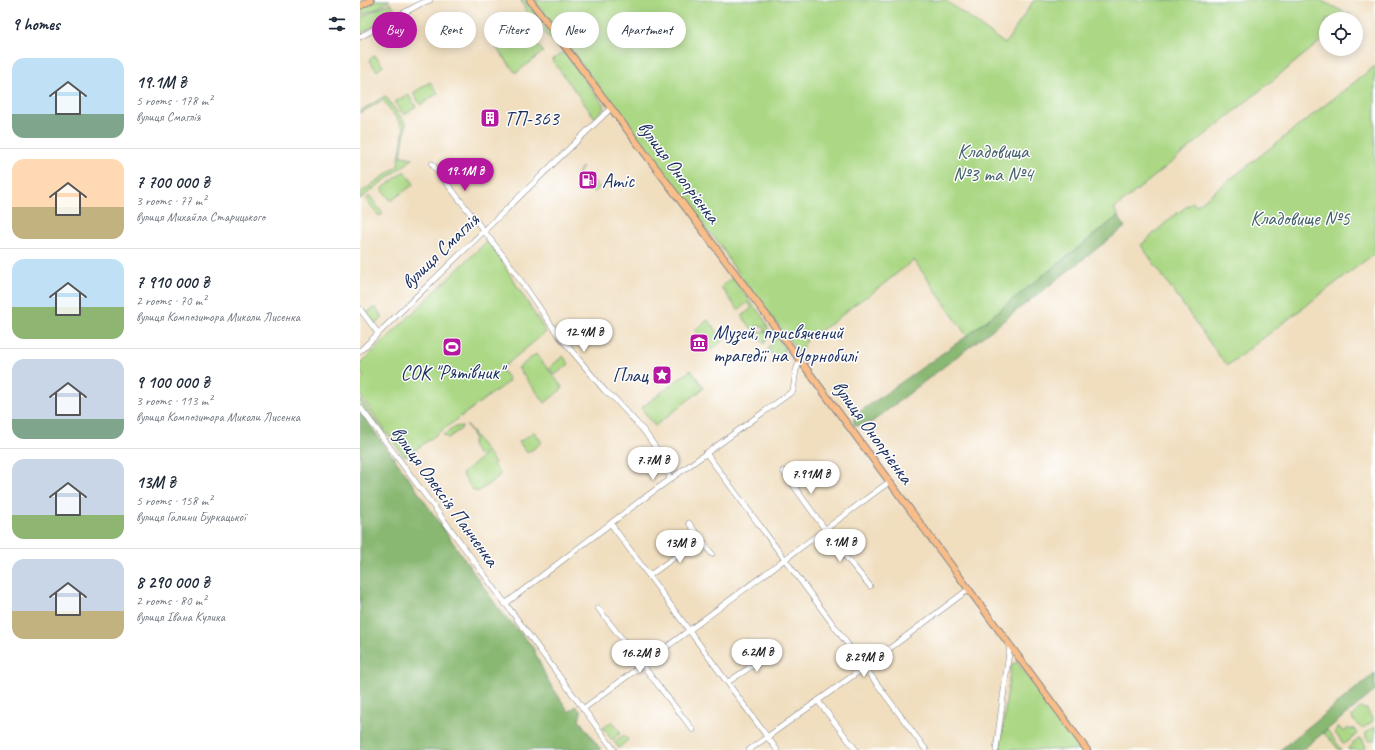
<!DOCTYPE html>
<html lang="en">
<head>
<meta charset="utf-8">
<style>
  body { margin:0; font-family:Caveat,sans-serif; background:#f2f2f3; color:#1f2937; height:100vh; display:flex; flex-direction:column; font-size:15px; white-space:nowrap }
  * { box-sizing:border-box; margin:0 }
  p { font-size:13px; color:#747a83 }
  .icon { flex:none; width:22px; height:22px; fill:none; stroke:currentColor; stroke-width:2; stroke-linecap:round; stroke-linejoin:round }
  .map { position:relative; flex:1; overflow:hidden }
  .panel { display:flex; flex-direction:column; background:#fff; width:360px }
  .panel>* { flex:none }
  .hud { position:absolute; left:12px; top:12px; width:380px; height:36px; display:flex; gap:8px }
  .controls { position:absolute; left:959px; top:12px; display:grid; gap:8px }
  .controls a { display:grid; place-items:center; width:44px; height:44px; border-radius:50%; background:#fff; box-shadow:0 2px 10px #0003; font-size:20px }
  .price { position:absolute; translate:-50% -34px; padding:0 9px; border-radius:14px; background:#fff; color:#222; font-size:13px; line-height:26px; filter:drop-shadow(0 1px 2px #0008) }
  .price::after { content:''; position:absolute; left:50%; top:24px; width:12px; height:9px; margin-left:-6px; background:inherit; clip-path:polygon(0 0,100% 0,50% 100%) }
  .price.active { background:#b5179e; color:#fff }
  ul { padding:0; list-style:none }
  li { display:flex; align-items:center; gap:12px; height:100px; padding:0 12px }
  li+li { border-top:1px solid #e0e1e3 }
  li span { display:grid; place-items:center; flex:none; width:112px; height:80px; border-radius:12px; color:#555 }
  li>.icon { margin-inline-start:auto }
  span .icon { width:48px; height:48px; fill:#fffc; stroke-width:1 }
  li b { font-size:17px }
  h2 { display:flex; justify-content:space-between; align-items:center; height:48px; padding:0 12px; font-size:17px }
  .tag { padding:0 14px; border-radius:18px; background:#fff; box-shadow:0 2px 10px #0003; font-size:14px; line-height:36px }
  .tag.active { background:#b5179e; color:#fff }
  main { display:flex; flex:1; min-height:0 }
  .map>svg:first-child { display:block }
  .green { fill:#acd885; stroke:#648472 }
  .forest { fill:#89b872; stroke:#527468 }
  .lines { fill:none; stroke-linecap:round; stroke-linejoin:round }
  .minor-casing { stroke:#86868e; stroke-width:6 }
  .major-casing { stroke:#86868e; stroke-width:8 }
  .minor { stroke:#fff; stroke-width:5 }
  .major { stroke:#f8bd88; stroke-width:6 }
  .labels { text-anchor:middle; dominant-baseline:central; stroke-width:3; stroke-linejoin:round; paint-order:stroke }
  .poi-label { font-size:20px; fill:#1b2f5e; stroke:#fff; text-anchor:start }
  .park-label { font-size:20px; fill:#46626a; stroke:#fff }
  .street-label { font-size:20px; fill:#1b2f5e; stroke:#fff }
</style>
</head>
<body>
<main>
<section class="panel">
<h2>9 homes<svg class="icon" aria-label="filters" viewBox="0 0 24 24"><path d="M4 7h16M4 17h16"/><circle cx="9" cy="7" r="2"/><circle cx="15" cy="17" r="2"/></svg></h2>
<ul>
<li><span style="background:linear-gradient(#bfe0f5 70%,#7fa58c 0)"><svg class="icon" aria-label="home" viewBox="0 0 24 24"><path d="M3 11l9-7 9 7M6 9v11h12V9"/></svg></span><div><b>19.1M ₴</b><p>5 rooms · 178 m²</p><p>вулиця Смаглія</p></div></li>
<li><span style="background:linear-gradient(#ffd9b3 60%,#c2b280 0)"><svg class="icon" aria-label="home" viewBox="0 0 24 24"><path d="M3 11l9-7 9 7M6 9v11h12V9"/></svg></span><div><b>7 700 000 ₴</b><p>3 rooms · 77 m²</p><p>вулиця Михайла Старицького</p></div></li>
<li><span style="background:linear-gradient(#bfe0f5 60%,#8fb573 0)"><svg class="icon" aria-label="home" viewBox="0 0 24 24"><path d="M3 11l9-7 9 7M6 9v11h12V9"/></svg></span><div><b>7 910 000 ₴</b><p>2 rooms · 70 m²</p><p>вулиця Композитора Миколи Лисенка</p></div></li>
<li><span style="background:linear-gradient(#c9d6e8 75%,#7fa58c 0)"><svg class="icon" aria-label="home" viewBox="0 0 24 24"><path d="M3 11l9-7 9 7M6 9v11h12V9"/></svg></span><div><b>9 100 000 ₴</b><p>3 rooms · 113 m²</p><p>вулиця Композитора Миколи Лисенка</p></div></li>
<li><span style="background:linear-gradient(#c9d6e8 70%,#8fb573 0)"><svg class="icon" aria-label="home" viewBox="0 0 24 24"><path d="M3 11l9-7 9 7M6 9v11h12V9"/></svg></span><div><b>13M ₴</b><p>5 rooms · 158 m²</p><p>вулиця Галини Буркацької</p></div></li>
<li><span style="background:linear-gradient(#c9d6e8 65%,#c2b280 0)"><svg class="icon" aria-label="home" viewBox="0 0 24 24"><path d="M3 11l9-7 9 7M6 9v11h12V9"/></svg></span><div><b>8 290 000 ₴</b><p>2 rooms · 80 m²</p><p>вулиця Івана Кулика</p></div></li>
</ul>
</section>
<div class="map">
<svg width="1015" height="750" viewBox="0 0 1015 750">
  <rect width="100%" height="100%" fill="#fff"/>
  <filter id="ink" filterUnits="userSpaceOnUse"><feTurbulence type="fractalNoise" baseFrequency=".025" numOctaves="2"/><feDisplacementMap in="SourceGraphic" scale="8" xChannelSelector="R" yChannelSelector="G"/><feConvolveMatrix kernelMatrix="1 2 1 2 8 2 1 2 1" color-interpolation-filters="sRGB"/></filter>
  <filter id="wash" filterUnits="userSpaceOnUse"><feTurbulence type="fractalNoise" baseFrequency=".012" numOctaves="4" result="noise"/><feDisplacementMap in="SourceGraphic" scale="16" xChannelSelector="R" yChannelSelector="G"/><feGaussianBlur stdDeviation="0.9" result="paint"/><feColorMatrix in="noise" values="0 0 0 0 0 0 0 0 0 0 0 0 0 0 0 0 0 1.4 0 .05"/><feComposite in="paint" operator="in"/></filter>
  <g filter="url(#wash)">
    <rect width="100%" height="100%" fill="#f0debf"/>
    <g class="green">
      <path d="M 16,0 L 30,0 L 16,9 L 0,15 L 0,9 Z"/>
      <path d="M 161,0 L 165,0 L 199,46 L 196,46 C 184,30 168,20 161,0 Z"/>
      <path d="M 174,0 L 585,0 L 645,44 L 674,0 L 960,0 L 992,16 L 988,19 L 966,19 L 966,37 L 754,209 L 758,216 L 607,336 L 554,260 L 512,293 L 495,304 L 471,324 L 449,337 L 439,353 L 370,262 C 364,249 356,238 345,229 Z"/>
      <path d="M 30,3 L 38,13 L 0,34 L 0,18 Z"/>
      <path d="M 154,14 L 183,52 L 157,72 L 155,72 L 129,38 L 151,21 L 151,17 Z"/>
      <path d="M 87,17 L 90,18 L 97,27 L 95,31 L 92,31 L 84,22 Z"/>
      <path d="M 202,53 L 205,53 L 243,104 L 244,108 L 235,118 L 192,60 Z"/>
      <path d="M 15,55 L 23,66 L 17,71 L 9,60 Z"/>
      <path d="M 1015,66 L 1015,253 L 868,365 L 859,356 L 781,245 L 812,217 L 833,202 L 836,206 Z"/>
      <path d="M 70,82 L 78,93 L 61,105 L 53,93 Z"/>
      <path d="M 48,94 L 56,107 L 44,115 L 35,102 Z"/>
      <path d="M 25,96 L 46,124 L 41,156 L 54,158 L 0,199 L 0,193 L 38,166 L 44,128 L 23,100 L 0,113 L 0,111 Z"/>
      <path d="M 222,167 L 223,168 L 219,172 L 228,184 L 233,180 L 240,188 L 233,193 L 217,175 Z"/>
      <path d="M 44,171 L 54,184 L 31,201 L 22,189 Z"/>
      <path d="M 10,196 L 23,214 L 19,216 L 6,199 Z"/>
      <path d="M 128,240 L 186,332 L 141,369 L 149,379 L 148,382 L 47,456 L 43,455 L 0,395 L 0,381 L 4,377 L 0,372 L 0,364 Z"/>
      <path d="M 372,278 L 405,320 L 410,333 L 404,331 L 405,328 L 397,326 L 396,330 L 392,329 L 382,316 L 392,308 L 388,302 L 378,310 L 361,287 Z"/>
      <path d="M 15,307 L 23,318 L 14,325 L 6,313 Z"/>
      <path d="M 348,320 L 364,340 L 351,350 L 335,330 Z"/>
      <path d="M 393,330 L 410,333 L 404,344 Z"/>
      <path d="M 416,336 L 425,349 L 422,355 L 415,358 L 408,349 Z"/>
      <path d="M 176,354 L 203,388 L 185,403 L 158,368 Z"/>
      <path d="M 203,356 L 209,364 L 195,375 L 189,368 Z"/>
      <path d="M 331,370 L 344,388 L 295,426 L 281,408 Z"/>
      <path d="M 0,399 L 27,436 L 24,436 L 0,405 Z"/>
      <path d="M 107,425 L 135,463 L 133,465 L 140,472 L 139,476 L 118,492 L 113,490 L 102,474 L 124,455 L 123,453 L 119,456 L 112,446 L 114,438 Z"/>
      <path d="M 102,426 L 101,429 L 88,438 L 83,435 L 95,427 Z"/>
      <path d="M 174,432 L 182,442 L 172,450 L 166,452 L 159,442 Z"/>
      <path d="M 657,662 L 723,750 L 640,750 L 651,665 Z"/>
      <path d="M 1000,708 L 1007,709 L 1013,721 L 1002,729 L 993,720 L 992,716 Z"/>
      <path d="M 251,722 L 253,722 L 261,733 L 252,740 L 243,728 Z"/>
      <path d="M 978,726 L 983,732 L 989,728 L 991,730 L 994,728 L 997,734 L 986,743 L 983,743 L 975,733 Z"/>
      <path d="M 1015,726 L 1015,740 L 1010,741 L 1006,738 L 1006,733 Z"/>
      <path d="M 967,730 L 982,750 L 979,750 L 968,737 L 963,733 Z"/>
      <path d="M 264,735 L 268,740 L 259,748 L 254,742 Z"/>
      <path d="M 1000,738 L 1002,739 L 1006,747 L 1002,750 L 988,750 L 989,747 Z"/>
    </g>
    <g class="forest">
      <path d="M 758,216 L 765,227 L 512,422 L 495,426 L 493,421 L 498,413 L 607,336 Z"/>
      <path d="M 0,412 L 45,473 L 138,608 L 172,646 L 187,679 L 209,712 L 216,706 L 221,712 L 219,720 L 241,750 L 0,750 Z"/>
      <path d="M 1015,673 L 1015,691 L 942,750 L 920,750 Z"/>
    </g>
  </g>
  <g filter="url(#ink)">
    <g class="lines">
      <g class="minor-casing">
        <g id="minor">
          <path d="M 0,37 L 60,4 L 70,0"/>
          <path d="M 72,164 L 148,262 L 196,332 L 245,391 L 255,399 L 284,431 L 305,461 L 310,479"/>
          <path d="M 0,309 L 18,333"/>
          <path d="M 0,351 L 251,108"/>
          <path d="M 0,407 L 254,750"/>
          <path d="M 346,453 L 566,750"/>
          <path d="M 423,471 L 480,550 L 510,586"/>
          <path d="M 329,523 L 352,554"/>
          <path d="M 251,524 L 417,750"/>
          <path d="M 290,575 L 340,539"/>
          <path d="M 145,604 L 280,501 L 433,391 L 436,370 L 440,361"/>
          <path d="M 238,608 L 333,730"/>
          <path d="M 368,682 L 416,650"/>
          <path d="M 458,701 L 496,750"/>
          <path d="M 223,709 L 529,482"/>
          <path d="M 389,750 L 505,667 L 609,589"/>
          <path d="M 636,750 L 650,645"/>
        </g>
      </g>
      <g class="major-casing">
        <g id="major">
          <path d="M 170,0 L 437,356 L 727,750"/>
          <path d="M 0,6 L 11,0"/>
        </g>
      </g>
      <use href="#minor" class="minor"/>
      <use href="#major" class="major"/>
    </g>
  </g>
  <defs>
    <g id="building-square" transform="scale(1)"><rect x="-9" y="-9" width="18" height="18" rx="4" fill="#b5179e" stroke="#fff"/><path d="M-4-6H4V6H1V3H-1V6H-4ZM-2.5-4.3h1.7v1.8h-1.7ZM.8-4.3h1.7v1.8H.8ZM-2.5-1h1.7V.8h-1.7ZM.8-1h1.7V.8H.8Z" fill="#fff"/></g>
    <g id="fuel-square" transform="scale(1)"><rect x="-9" y="-9" width="18" height="18" rx="4" fill="#b5179e" stroke="#fff"/><path d="M-5.5-6h7V0h2V4h1.3V-2.5L3-4.5l.8-.8L6-3V5H2.5V1h-1V6h-7ZM-4.2-4.7v3.2H.2V-4.7Z" fill="#fff"/></g>
    <g id="museum-square" transform="scale(1)"><rect x="-9" y="-9" width="18" height="18" rx="4" fill="#b5179e" stroke="#fff"/><path d="M0-6L6-3V-2H-6V-3ZM-5-1h2V3h-2ZM-1-1h2V3h-2ZM3-1h2V3H3ZM-6 4H6V6H-6Z" fill="#fff"/></g>
    <g id="stadium-square" transform="scale(1)"><rect x="-9" y="-9" width="18" height="18" rx="4" fill="#b5179e" stroke="#fff"/><path d="M0-5a6.5 5 0 1 0 0 10a6.5 5 0 1 0 0-10ZM-3.5-1.8h7v3.6h-7Z" fill="#fff"/></g>
    <g id="sight-square" transform="scale(1)"><rect x="-9" y="-9" width="18" height="18" rx="4" fill="#b5179e" stroke="#fff"/><path d="M0-6L1.8-2.2L6-1.7L2.9 1.2L3.7 5.4L0 3.3L-3.7 5.4L-2.9 1.2L-6-1.7L-1.8-2.2Z" fill="#fff"/></g>
  </defs>
  <g fill-rule="evenodd">
    <use href="#building-square" x="130" y="118"/>
    <use href="#fuel-square" x="228" y="180"/>
    <use href="#museum-square" x="339" y="343"/>
    <use href="#stadium-square" x="92" y="347"/>
    <use href="#sight-square" x="302" y="375"/>
  </g>
  <g class="labels">
    <g class="poi-label">
      <text x="144" y="118">ТП-363</text>
      <text x="242" y="180">Amic</text>
      <text x="353" y="332">Музей, присвячений<tspan x="353" dy="23">трагедії на Чорнобилі</tspan></text>
      <text x="92" y="372" text-anchor="middle">СОК "Рятівник"</text>
      <text x="288" y="375" text-anchor="end">Плац</text>
    </g>
    <g class="park-label">
      <text x="633" y="151">Кладовища<tspan x="633" dy="23">№3 та №4</tspan></text>
      <text x="940" y="218">Кладовище №5</text>
    </g>
    <g class="street-label">
      <text transform="translate(319 172) rotate(53)">вулиця Онопрієнка</text>
      <text transform="translate(80 251) rotate(-44)">вулиця Смаглія</text>
      <text transform="translate(513 432) rotate(54)">вулиця Онопрієнка</text>
      <text transform="translate(85 496) rotate(54)">вулиця Олексія Панченка</text>
    </g>
  </g>
</svg>
<div class="controls">
<a><svg class="icon" aria-label="locate" viewBox="0 0 24 24"><circle cx="12" cy="12" r="6"/><path d="M12 2v4M12 18v4M2 12h4M18 12h4"/></svg></a>
</div>
<b class="price active" style="left:105px;top:192px">19.1M ₴</b>
<b class="price" style="left:224px;top:353px">12.4M ₴</b>
<b class="price" style="left:293px;top:481px">7.7M ₴</b>
<b class="price" style="left:451px;top:495px">7.91M ₴</b>
<b class="price" style="left:480px;top:563px">9.1M ₴</b>
<b class="price" style="left:320px;top:564px">13M ₴</b>
<b class="price" style="left:397px;top:673px">6.2M ₴</b>
<b class="price" style="left:280px;top:674px">16.2M ₴</b>
<b class="price" style="left:504px;top:678px">8.29M ₴</b>
<div class="hud">
<a class="tag active">Buy</a>
<a class="tag">Rent</a>
<a class="tag">Filters</a>
<a class="tag">New</a>
<a class="tag">Apartment</a>
</div>
</div>
</main>
</body>
</html>
